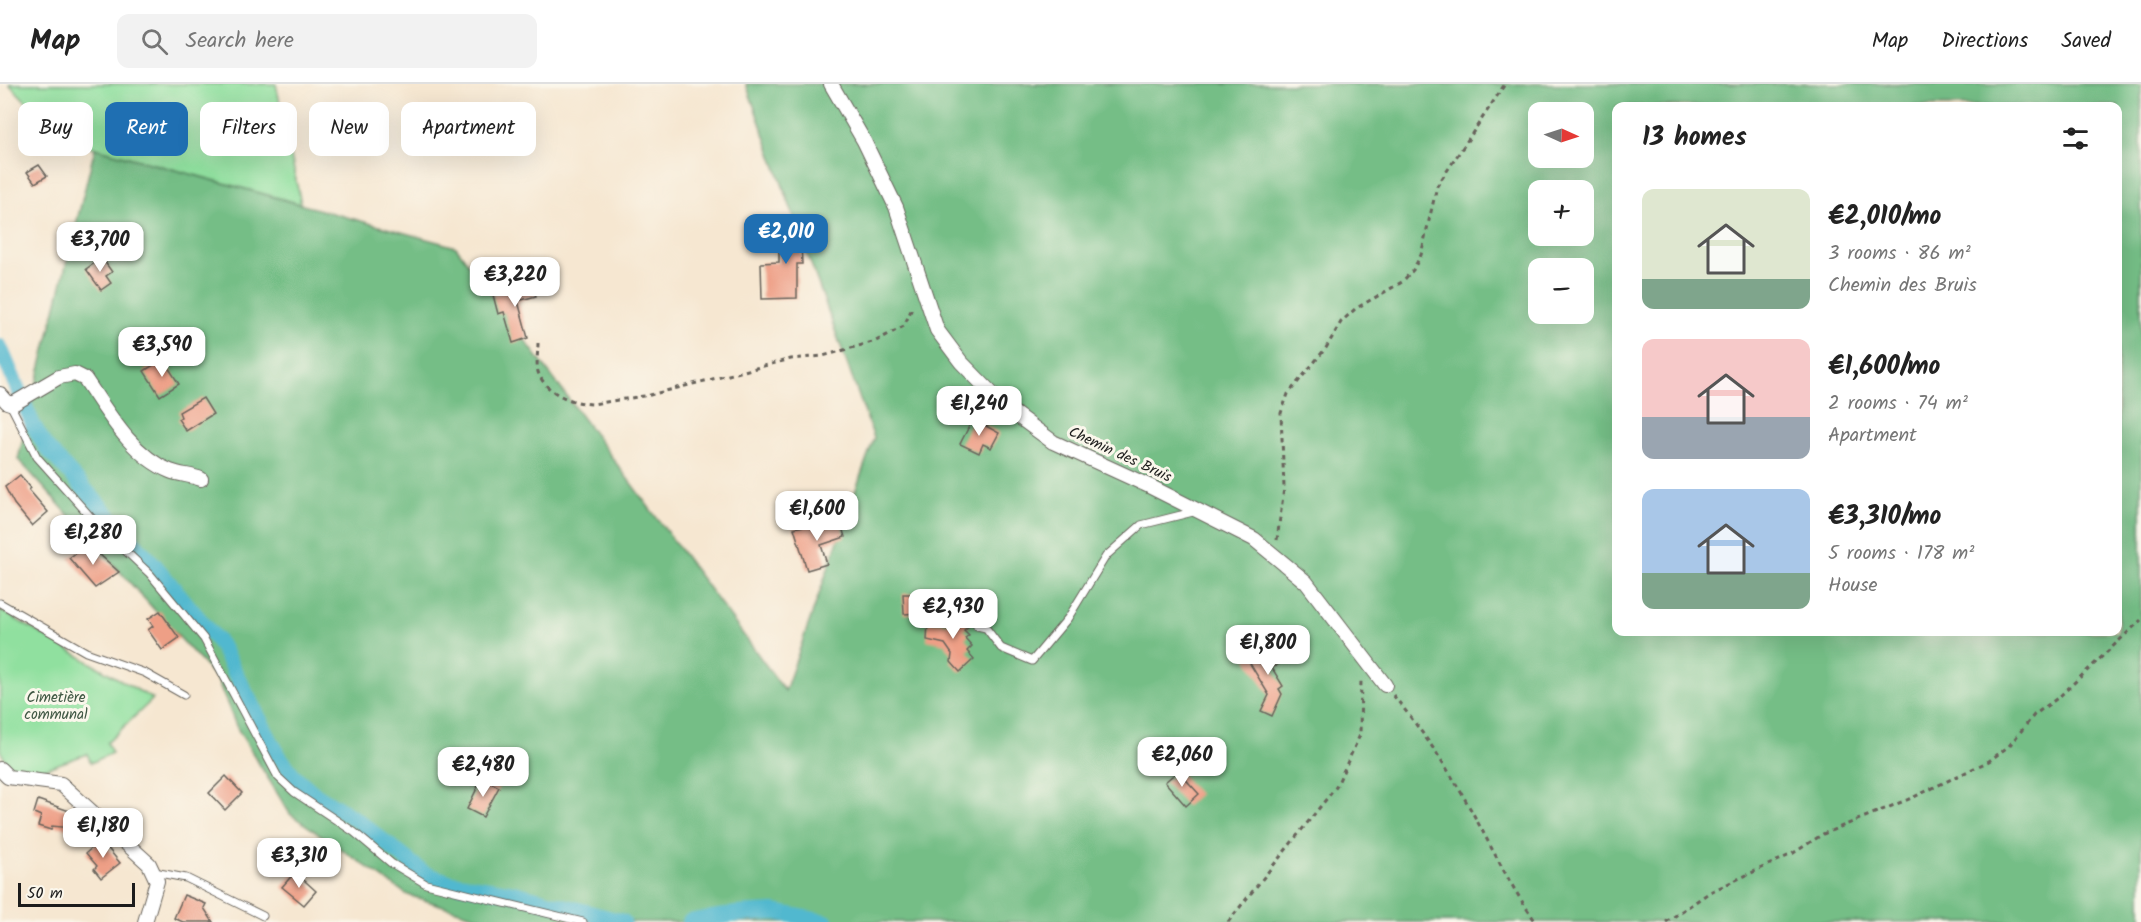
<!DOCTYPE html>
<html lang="en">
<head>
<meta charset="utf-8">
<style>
  body { margin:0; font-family:Kalam,sans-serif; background:#f2f2f2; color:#222; height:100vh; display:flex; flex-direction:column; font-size:22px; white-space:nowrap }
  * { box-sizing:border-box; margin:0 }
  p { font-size:20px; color:#767676 }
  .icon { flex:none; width:33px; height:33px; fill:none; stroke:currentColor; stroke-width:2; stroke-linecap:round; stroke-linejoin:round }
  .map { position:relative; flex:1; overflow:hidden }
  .side { position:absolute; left:1612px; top:18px; width:510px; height:534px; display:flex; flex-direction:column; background:#fff; border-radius:12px; box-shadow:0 6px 24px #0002 }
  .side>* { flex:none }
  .guide { position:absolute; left:18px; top:18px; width:570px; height:54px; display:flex; gap:12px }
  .needle { width:39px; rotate:93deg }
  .fabs { position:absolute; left:1528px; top:18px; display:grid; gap:12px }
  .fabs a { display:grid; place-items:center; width:66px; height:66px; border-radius:12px; background:#fff; box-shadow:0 6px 24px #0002; font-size:30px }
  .scale { position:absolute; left:18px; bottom:15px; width:117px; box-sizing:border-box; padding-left:6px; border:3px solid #1c1c1c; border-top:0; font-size:16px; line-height:21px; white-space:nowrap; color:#1c1c1c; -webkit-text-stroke:4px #fbf7ec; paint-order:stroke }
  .price { position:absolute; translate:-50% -51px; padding:0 14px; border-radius:12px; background:#fff; color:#222; font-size:20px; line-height:39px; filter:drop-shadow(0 2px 3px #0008) }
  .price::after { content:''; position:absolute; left:50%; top:36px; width:18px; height:14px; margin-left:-9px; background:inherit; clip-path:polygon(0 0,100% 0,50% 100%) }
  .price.selected { background:#1f6fb2; color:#fff }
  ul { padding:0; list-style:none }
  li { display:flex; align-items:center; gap:18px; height:150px; padding:0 30px }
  li span { display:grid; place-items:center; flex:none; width:168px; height:120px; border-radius:12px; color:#555 }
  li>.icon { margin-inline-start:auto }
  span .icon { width:72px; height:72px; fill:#fffc; stroke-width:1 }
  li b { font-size:26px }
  h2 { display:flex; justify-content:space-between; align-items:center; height:72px; padding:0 30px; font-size:26px }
  .chip { padding:0 21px; border-radius:12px; background:#fff; box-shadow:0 6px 24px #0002; font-size:21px; line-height:54px }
  .chip.selected { background:#1f6fb2; color:#fff }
  header { display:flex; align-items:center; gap:36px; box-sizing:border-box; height:84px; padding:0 30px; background:#fff; border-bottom:2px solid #e0e0e0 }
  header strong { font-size:28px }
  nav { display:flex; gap:33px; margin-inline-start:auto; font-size:21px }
  .search { width:420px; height:54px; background:#f2f2f2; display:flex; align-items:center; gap:15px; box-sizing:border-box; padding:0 21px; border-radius:12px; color:#767676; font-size:22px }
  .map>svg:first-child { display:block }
  .green { fill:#90e09f; stroke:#567e5e; stroke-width:1.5 }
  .forest { fill:#74be86; stroke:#486d51; stroke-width:1.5; fill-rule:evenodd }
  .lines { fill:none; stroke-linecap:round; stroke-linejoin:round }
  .canal { stroke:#51b8cf; stroke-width:16 }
  .building { fill:#ee9f86 }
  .lane-casing { stroke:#68635b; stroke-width:9 }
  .street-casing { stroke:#68635b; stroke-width:16 }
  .path { stroke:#68635b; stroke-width:3; stroke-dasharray:4.5 4.5; stroke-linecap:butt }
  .lane { stroke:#fff; stroke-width:7 }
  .street { stroke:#fff; stroke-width:14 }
  .labels { text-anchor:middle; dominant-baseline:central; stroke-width:6; stroke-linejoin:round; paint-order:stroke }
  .street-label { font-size:15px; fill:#1c1c1c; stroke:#fbf7ec }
  .park-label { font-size:15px; fill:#3f5743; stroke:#fbf7ec }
</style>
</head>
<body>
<header>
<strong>Map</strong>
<div class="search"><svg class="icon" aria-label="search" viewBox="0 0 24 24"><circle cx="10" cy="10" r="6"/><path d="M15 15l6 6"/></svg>Search here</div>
<nav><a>Map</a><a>Directions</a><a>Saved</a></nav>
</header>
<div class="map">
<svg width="2141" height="838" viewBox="0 0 2141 838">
  <rect width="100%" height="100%" fill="#fbf7ec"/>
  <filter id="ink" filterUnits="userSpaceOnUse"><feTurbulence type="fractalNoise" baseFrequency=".0167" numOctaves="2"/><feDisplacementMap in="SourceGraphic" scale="12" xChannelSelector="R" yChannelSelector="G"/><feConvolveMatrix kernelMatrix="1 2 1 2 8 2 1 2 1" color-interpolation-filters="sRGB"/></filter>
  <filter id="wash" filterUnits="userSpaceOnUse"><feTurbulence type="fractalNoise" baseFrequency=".008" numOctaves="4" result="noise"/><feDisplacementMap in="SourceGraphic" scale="24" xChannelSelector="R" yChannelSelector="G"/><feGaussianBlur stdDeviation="1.35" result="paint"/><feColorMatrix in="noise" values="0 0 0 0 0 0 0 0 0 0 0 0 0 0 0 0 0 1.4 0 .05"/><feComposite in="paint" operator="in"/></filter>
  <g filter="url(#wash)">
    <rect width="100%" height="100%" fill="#f6e7d1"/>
    <g class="green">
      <path d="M 9,0 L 276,0 L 301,120 L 95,64 L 58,50 Z"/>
      <path d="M 0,526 L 153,615 L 107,659 L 112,669 L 91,679 L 87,670 L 33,689 L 11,688 L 0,666 Z"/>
    </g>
    <path class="forest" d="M 746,0 L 2141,0 L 2141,838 L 495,838 L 408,811 L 290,730 L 237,644 L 217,595 L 18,375 L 95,64 L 456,163 L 785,607 L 874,354 ZM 1617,22 L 2118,22 L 2118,548 L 1617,548 ZM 1539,28 L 1584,28 L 1584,74 L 1539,74 ZM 1539,106 L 1584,106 L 1584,152 L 1539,152 ZM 1539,184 L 1584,184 L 1584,230 L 1539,230 Z"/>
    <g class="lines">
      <g class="canal">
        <path d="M 0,263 L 33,341 L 46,363 L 156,483 L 220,560 L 278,671 L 294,692 L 312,708 L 358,737 L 425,790 L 452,799 L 514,809 L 623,838"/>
        <path d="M 690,838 L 737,830 L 775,828 L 826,838"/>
      </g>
    </g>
    <g id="blocks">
      <g class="building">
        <path d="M 39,81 L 47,92 L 35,99 L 27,88 Z"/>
        <path d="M 816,143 L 816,158 L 801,159 L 802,180 L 797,180 L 797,214 L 762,215 L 761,179 L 779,178 L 779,153 L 788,153 L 787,144 Z"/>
        <path d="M 102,174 L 112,188 L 106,192 L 111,199 L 101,206 L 86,185 Z"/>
        <path d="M 530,194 L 536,212 L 518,217 L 528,254 L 513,259 L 504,228 L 498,230 L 493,211 L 517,203 L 516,198 Z"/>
        <path d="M 163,275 L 179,300 L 160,312 L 144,287 Z"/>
        <path d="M 203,314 L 213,330 L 186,347 L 178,335 L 181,333 L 179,328 Z"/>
        <path d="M 973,335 L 999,349 L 991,364 L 983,360 L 979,369 L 960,360 Z"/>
        <path d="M 20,391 L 31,404 L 29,406 L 48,428 L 32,442 L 14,420 L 5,403 Z"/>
        <path d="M 827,437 L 828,443 L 841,440 L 845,453 L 821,461 L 827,480 L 807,486 L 794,444 Z"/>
        <path d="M 88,460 L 119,488 L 95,504 L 69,474 Z"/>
        <path d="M 903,510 L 920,510 L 921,529 L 904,530 Z"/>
        <path d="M 160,527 L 179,554 L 162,566 L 148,546 L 153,542 L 148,535 Z"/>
        <path d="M 959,531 L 969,542 L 964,546 L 969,551 L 965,554 L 972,562 L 967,567 L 974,575 L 960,588 L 951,578 L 952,570 L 945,560 L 927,556 L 928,538 L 951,539 Z"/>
        <path d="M 1280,563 L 1287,575 L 1272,584 L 1283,602 L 1279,605 L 1282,610 L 1272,632 L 1261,627 L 1269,611 L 1246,573 L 1260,565 L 1265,573 Z"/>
        <path d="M 1178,687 L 1199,710 L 1186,722 L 1165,698 Z"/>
        <path d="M 226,692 L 242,709 L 225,726 L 209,709 Z"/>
        <path d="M 482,694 L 499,703 L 483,733 L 467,725 Z"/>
        <path d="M 38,716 L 75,729 L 71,744 L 52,742 L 51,746 L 38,742 L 41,732 L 34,729 Z"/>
        <path d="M 101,756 L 120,779 L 101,794 L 94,785 L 97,782 L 86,769 Z"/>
        <path d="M 295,788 L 316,807 L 304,821 L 282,803 Z"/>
        <path d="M 184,811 L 206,820 L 204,824 L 213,838 L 183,838 L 174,834 Z"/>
      </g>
    </g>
  </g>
  <g filter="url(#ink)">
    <use href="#blocks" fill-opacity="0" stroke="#68635b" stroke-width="1.5"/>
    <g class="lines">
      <g class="lane-casing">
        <g id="lane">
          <path d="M 10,320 L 37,373 L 97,440 L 150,490 L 204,555 L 278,693 L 294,708 L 354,748 L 391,779 L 426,800 L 583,838"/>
          <path d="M 0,519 L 86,568 L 145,589 L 184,611"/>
          <path d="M 977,542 L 986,544 L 1001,564 L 1032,577 L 1068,534 L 1106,472 L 1141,441 L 1197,427"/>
          <path d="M 154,788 L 186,794 L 263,832"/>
        </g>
      </g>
      <g class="street-casing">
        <g id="street">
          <path d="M 831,0 L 864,57 L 896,123 L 937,246 L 961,278 L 1003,321 L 1053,358 L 1149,402 L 1254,455 L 1306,498 L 1385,601"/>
          <path d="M 0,310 L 7,318 L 13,320 L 59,293 L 75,290 L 85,295 C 107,327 131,371 170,387 C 180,391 191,391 201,395"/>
          <path d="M 0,685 L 8,693 L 61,700 L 149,780 L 157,797 L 145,838"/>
        </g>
      </g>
      <g class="path">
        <path d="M 538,259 C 538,267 536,280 538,288 C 546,310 572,319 593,320 L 650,311 L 791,275 L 823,272 L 876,257 L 904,242 L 913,222"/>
        <path d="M 1277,456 L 1284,404 L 1281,329 L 1288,310 L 1326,264 L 1341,238 L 1355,225 L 1402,198 L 1413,186 L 1421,171 L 1437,102 L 1505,0"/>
        <path d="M 1393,611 C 1419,643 1442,675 1462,710 C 1487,753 1507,798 1536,838"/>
        <path d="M 1228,838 L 1336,703 L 1360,651 L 1361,594"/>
        <path d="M 1666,838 L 1710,808 L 1792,770 L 1823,750 L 1914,713 L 1989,677 L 2009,662 L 2034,631 L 2059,613 L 2141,536"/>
      </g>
      <use href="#lane" class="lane"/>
      <use href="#street" class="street"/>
    </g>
  </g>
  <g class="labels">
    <g class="street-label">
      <text transform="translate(1120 371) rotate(25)">Chemin des Bruis</text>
    </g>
    <g class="park-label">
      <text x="56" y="614">Cimetière<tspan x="56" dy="17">communal</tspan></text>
    </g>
  </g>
</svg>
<div class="fabs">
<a><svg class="needle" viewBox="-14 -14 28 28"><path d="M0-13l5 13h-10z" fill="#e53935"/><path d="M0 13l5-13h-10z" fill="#767676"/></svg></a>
<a>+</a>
<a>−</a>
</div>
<div class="scale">50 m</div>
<b class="price selected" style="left:786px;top:181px">€2,010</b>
<b class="price" style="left:100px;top:189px">€3,700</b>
<b class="price" style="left:515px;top:224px">€3,220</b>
<b class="price" style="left:162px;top:294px">€3,590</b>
<b class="price" style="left:979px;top:353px">€1,240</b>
<b class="price" style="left:817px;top:458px">€1,600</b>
<b class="price" style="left:93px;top:482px">€1,280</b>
<b class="price" style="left:953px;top:556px">€2,930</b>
<b class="price" style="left:1268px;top:592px">€1,800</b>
<b class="price" style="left:1182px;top:704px">€2,060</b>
<b class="price" style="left:483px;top:714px">€2,480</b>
<b class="price" style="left:103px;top:775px">€1,180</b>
<b class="price" style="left:299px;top:805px">€3,310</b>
<div class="guide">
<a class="chip">Buy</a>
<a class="chip selected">Rent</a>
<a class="chip">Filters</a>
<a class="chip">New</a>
<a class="chip">Apartment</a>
</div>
<section class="side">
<h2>13 homes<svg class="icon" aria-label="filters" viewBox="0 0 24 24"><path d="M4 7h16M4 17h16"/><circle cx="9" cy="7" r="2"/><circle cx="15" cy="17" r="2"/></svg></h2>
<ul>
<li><span style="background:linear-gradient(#dfe7d0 75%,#7fa58c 0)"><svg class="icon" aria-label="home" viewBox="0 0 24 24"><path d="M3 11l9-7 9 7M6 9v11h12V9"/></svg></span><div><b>€2,010/mo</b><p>3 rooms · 86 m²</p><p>Chemin des Bruis</p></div></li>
<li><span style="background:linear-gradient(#f6c9c9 65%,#9aa5b1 0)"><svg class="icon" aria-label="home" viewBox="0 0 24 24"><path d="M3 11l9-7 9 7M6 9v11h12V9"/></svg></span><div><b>€1,600/mo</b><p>2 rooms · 74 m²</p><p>Apartment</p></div></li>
<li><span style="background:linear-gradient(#a9c7e8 70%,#7fa58c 0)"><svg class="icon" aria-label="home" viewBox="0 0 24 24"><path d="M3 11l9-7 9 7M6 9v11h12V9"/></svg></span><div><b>€3,310/mo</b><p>5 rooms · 178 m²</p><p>House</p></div></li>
</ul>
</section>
</div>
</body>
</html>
